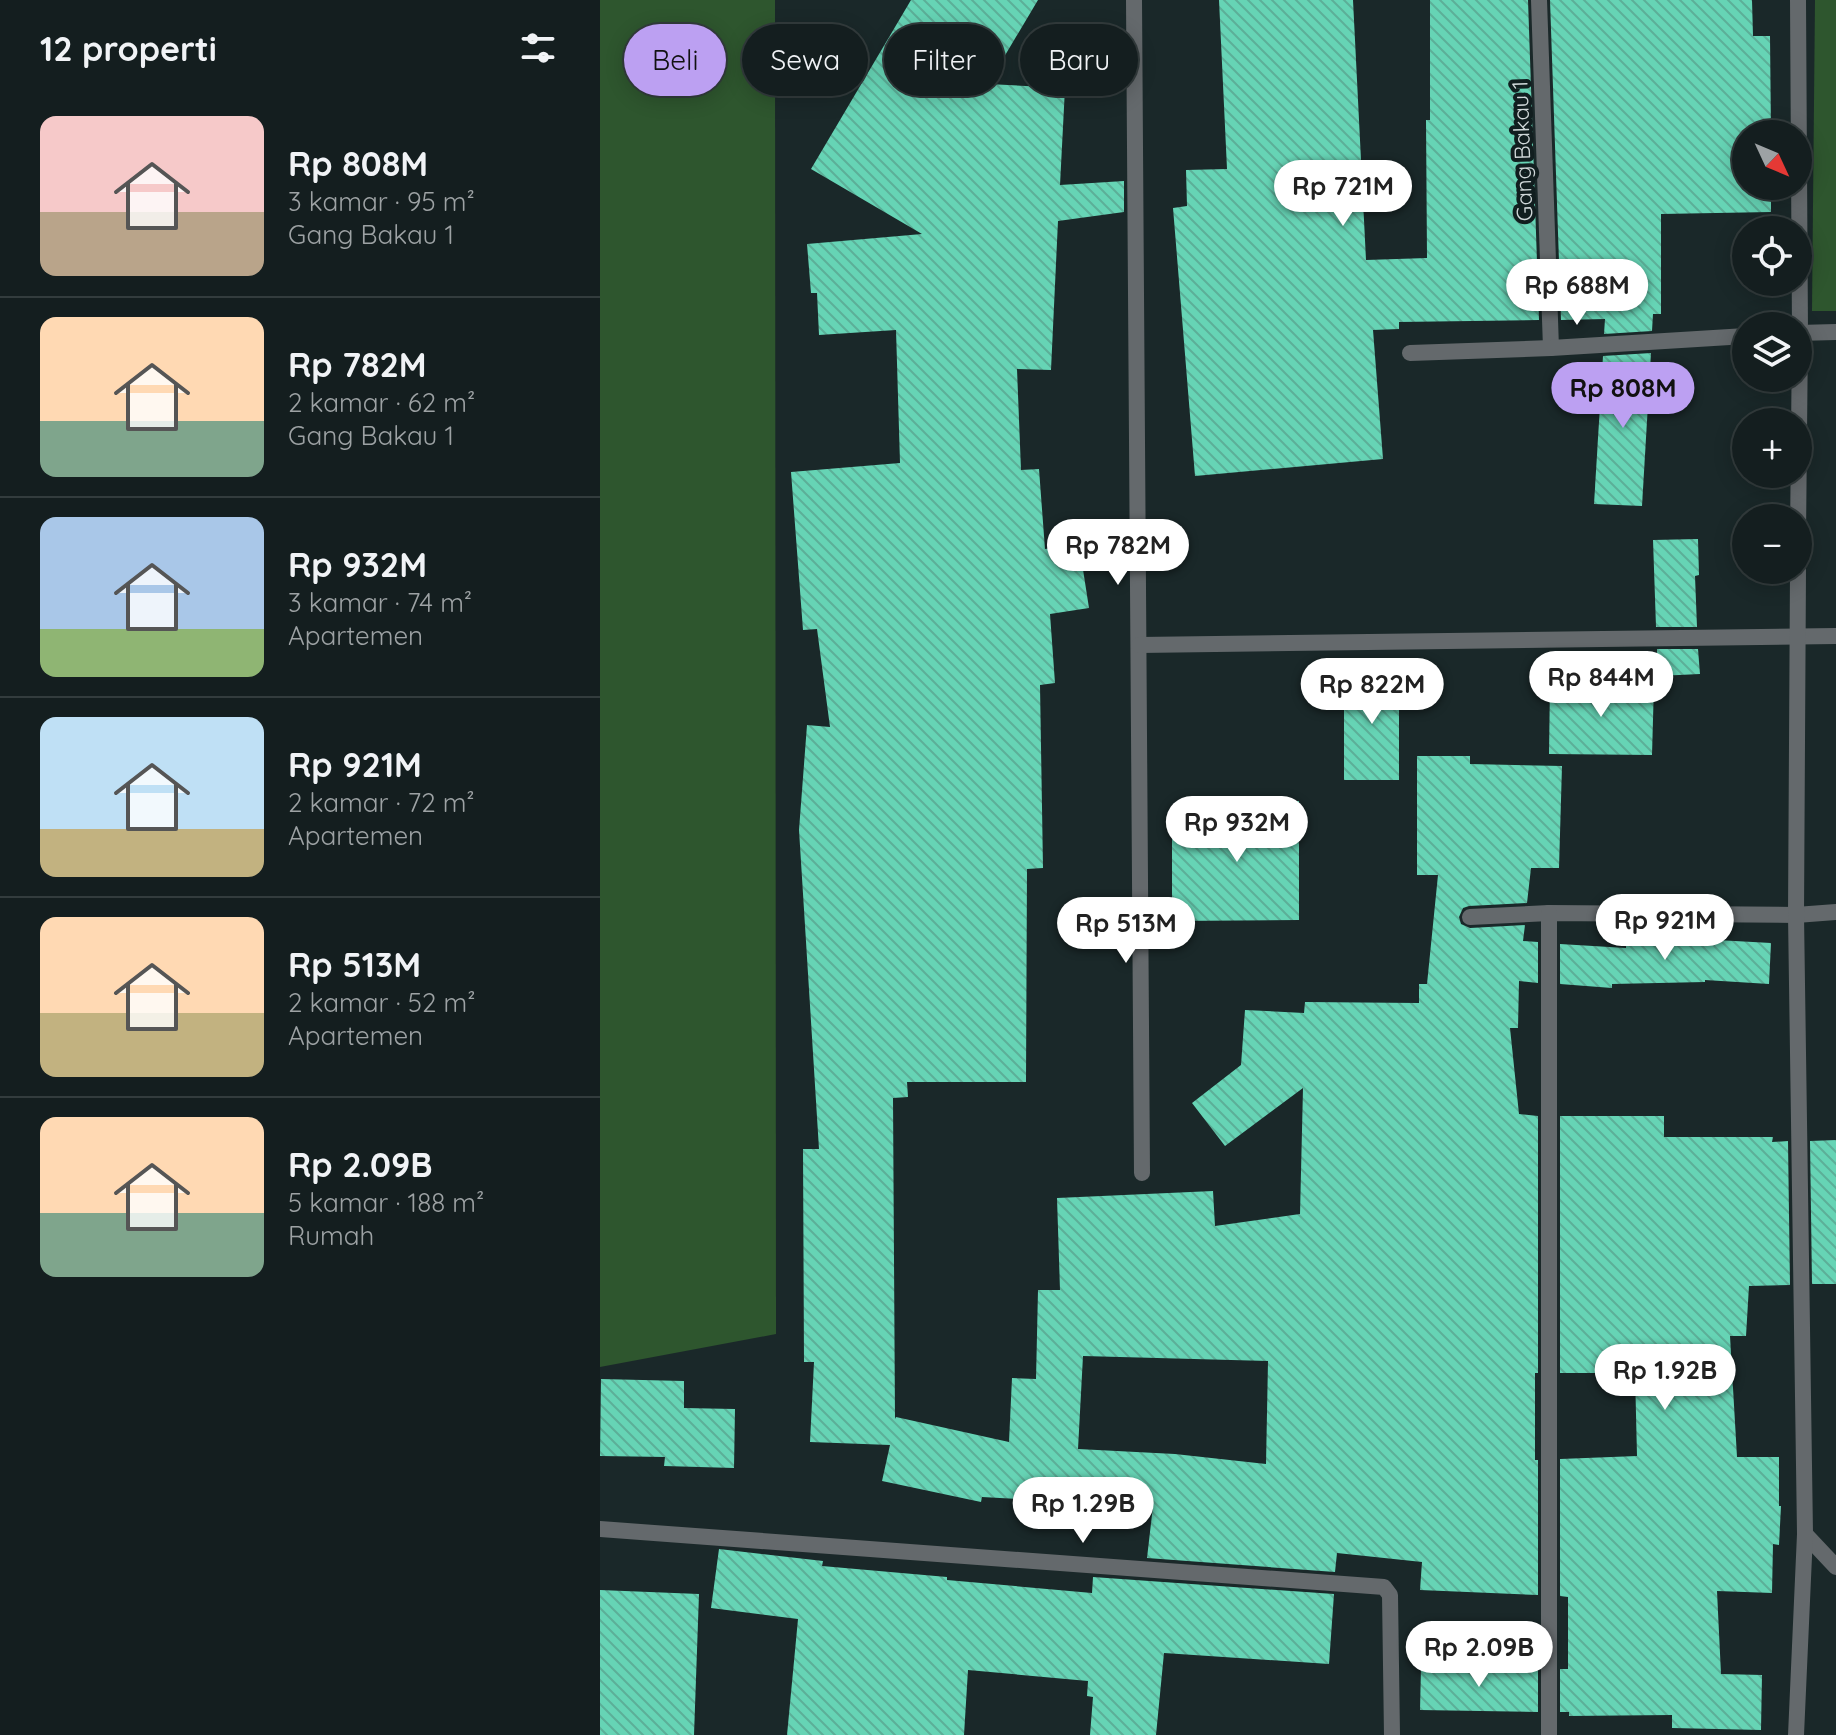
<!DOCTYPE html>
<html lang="id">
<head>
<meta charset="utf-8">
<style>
  body { margin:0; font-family:Quicksand,sans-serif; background:#212b2c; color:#f1f3f6; height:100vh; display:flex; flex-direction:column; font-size:30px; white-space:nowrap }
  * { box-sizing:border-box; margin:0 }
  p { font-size:26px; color:#9da2a4 }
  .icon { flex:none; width:44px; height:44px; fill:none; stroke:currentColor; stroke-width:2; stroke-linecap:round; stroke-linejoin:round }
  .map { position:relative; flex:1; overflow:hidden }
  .panel { display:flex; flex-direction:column; background:#141e1f; width:600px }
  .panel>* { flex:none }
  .banner { position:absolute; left:24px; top:24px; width:760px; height:72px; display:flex; gap:16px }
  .needle { width:52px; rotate:134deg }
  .fabs { position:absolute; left:1132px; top:120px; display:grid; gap:16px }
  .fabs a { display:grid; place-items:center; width:80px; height:80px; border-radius:50%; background:#141e1f; box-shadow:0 4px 20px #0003,0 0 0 2px #333c3d; font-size:40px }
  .price { position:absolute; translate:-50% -68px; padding:0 18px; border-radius:28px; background:#fff; color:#222; font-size:26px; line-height:52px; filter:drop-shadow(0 2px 4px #0008) }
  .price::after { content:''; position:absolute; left:50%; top:48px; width:24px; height:18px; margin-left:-12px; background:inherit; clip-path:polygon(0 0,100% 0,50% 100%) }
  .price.active { background:#bca0f2; color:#111 }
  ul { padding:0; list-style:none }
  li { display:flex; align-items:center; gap:24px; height:200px; padding:0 40px }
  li+li { border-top:2px solid #333c3d }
  li span { display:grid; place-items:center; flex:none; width:224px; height:160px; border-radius:16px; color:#555 }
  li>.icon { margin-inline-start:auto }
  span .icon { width:96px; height:96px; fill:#fffc; stroke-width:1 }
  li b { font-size:34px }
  h2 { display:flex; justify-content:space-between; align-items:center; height:96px; padding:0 40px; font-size:34px }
  .chip { padding:0 28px; border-radius:36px; background:#141e1f; box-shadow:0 4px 20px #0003,0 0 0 2px #333c3d; font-size:28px; line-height:72px }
  .chip.active { background:#bca0f2; color:#111 }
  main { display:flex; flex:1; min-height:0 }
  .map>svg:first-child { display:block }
  .green { fill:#2e562e }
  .building { fill:url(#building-back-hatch); fill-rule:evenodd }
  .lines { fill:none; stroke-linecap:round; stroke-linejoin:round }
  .minor { stroke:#64696c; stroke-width:16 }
  .labels { text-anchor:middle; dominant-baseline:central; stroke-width:8; stroke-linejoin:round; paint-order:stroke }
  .street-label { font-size:22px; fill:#d0d8d9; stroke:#111e1f }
</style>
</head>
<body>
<main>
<section class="panel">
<h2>12 properti<svg class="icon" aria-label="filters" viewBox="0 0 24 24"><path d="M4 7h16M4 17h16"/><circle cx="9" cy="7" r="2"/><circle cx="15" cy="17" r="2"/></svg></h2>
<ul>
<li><span style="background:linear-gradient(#f6c9c9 60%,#b9a48a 0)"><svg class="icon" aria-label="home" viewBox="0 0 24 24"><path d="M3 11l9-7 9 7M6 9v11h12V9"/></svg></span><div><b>Rp 808M</b><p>3 kamar · 95 m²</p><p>Gang Bakau 1</p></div></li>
<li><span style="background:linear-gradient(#ffd9b3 65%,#7fa58c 0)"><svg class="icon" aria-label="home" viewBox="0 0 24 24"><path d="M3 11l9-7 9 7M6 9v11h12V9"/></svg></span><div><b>Rp 782M</b><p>2 kamar · 62 m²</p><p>Gang Bakau 1</p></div></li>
<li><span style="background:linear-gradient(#a9c7e8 70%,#8fb573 0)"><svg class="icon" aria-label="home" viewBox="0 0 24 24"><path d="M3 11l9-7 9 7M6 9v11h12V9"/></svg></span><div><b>Rp 932M</b><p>3 kamar · 74 m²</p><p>Apartemen</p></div></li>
<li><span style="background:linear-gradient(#bfe0f5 70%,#c2b280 0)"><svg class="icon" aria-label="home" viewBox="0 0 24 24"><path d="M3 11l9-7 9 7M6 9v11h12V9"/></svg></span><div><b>Rp 921M</b><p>2 kamar · 72 m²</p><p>Apartemen</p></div></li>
<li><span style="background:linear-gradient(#ffd9b3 60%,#c2b280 0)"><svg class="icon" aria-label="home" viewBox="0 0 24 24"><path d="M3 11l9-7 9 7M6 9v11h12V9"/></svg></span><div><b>Rp 513M</b><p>2 kamar · 52 m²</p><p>Apartemen</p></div></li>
<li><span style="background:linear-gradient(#ffd9b3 60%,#7fa58c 0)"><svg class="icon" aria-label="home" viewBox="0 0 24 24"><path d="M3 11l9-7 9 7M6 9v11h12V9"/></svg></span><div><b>Rp 2.09B</b><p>5 kamar · 188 m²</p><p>Rumah</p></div></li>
</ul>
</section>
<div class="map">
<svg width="1236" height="1735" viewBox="0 0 1236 1735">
  <defs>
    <pattern id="building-back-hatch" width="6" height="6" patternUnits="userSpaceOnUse" patternTransform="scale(2)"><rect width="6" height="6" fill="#66d4b5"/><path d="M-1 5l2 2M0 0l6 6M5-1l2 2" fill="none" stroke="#5caf98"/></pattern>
  </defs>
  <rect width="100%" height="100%" fill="#1a2829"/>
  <g class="green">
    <path d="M 0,0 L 175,0 L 176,1334 L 0,1367 Z"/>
    <path d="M 1215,0 L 1236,0 L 1236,311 L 1212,311 Z"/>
  </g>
  <g class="building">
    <path d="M 311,0 L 438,0 L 388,84 L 465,88 L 460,185 L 524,181 L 524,212 L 458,221 L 451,370 L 417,369 L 421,470 L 439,469 L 445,549 L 479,544 L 489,608 L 450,614 L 455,683 L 440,685 L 443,868 L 427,869 L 426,1082 L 307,1082 L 308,1097 L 293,1098 L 295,1419 L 296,1417 L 409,1442 L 412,1378 L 436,1379 L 438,1290 L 460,1290 L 457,1198 L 613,1191 L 615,1226 L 700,1214 L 703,1088 L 625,1146 L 592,1103 L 641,1065 L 645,1010 L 704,1013 L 705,1002 L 819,1003 L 819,984 L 827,984 L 838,875 L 817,875 L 817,756 L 870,756 L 870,764 L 962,766 L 959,868 L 931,868 L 927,903 L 869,906 L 863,908 L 859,917 L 861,924 L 870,928 L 925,925 L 923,941 L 938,942 L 938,983 L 919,981 L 918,1028 L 910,1028 L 919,1114 L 938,1116 L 938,1373 L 935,1373 L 935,1460 L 938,1460 L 938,1595 L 820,1590 L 822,1562 L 737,1553 L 735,1572 L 547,1558 L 553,1506 L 382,1497 L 381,1502 L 282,1481 L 290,1445 L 210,1442 L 214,1362 L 204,1362 L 203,1149 L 219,1149 L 199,830 L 207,725 L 230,727 L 217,629 L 203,630 L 191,472 L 300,463 L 296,330 L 219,335 L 217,293 L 211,293 L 207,244 L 322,234 L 211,169 ZM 483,1356 L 668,1361 L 666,1464 L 575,1454 L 478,1449 Z"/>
    <path d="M 619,0 L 753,0 L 766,260 L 827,258 L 826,120 L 830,120 L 830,0 L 928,0 L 939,320 L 799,322 L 799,329 L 773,330 L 783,459 L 595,476 L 573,208 L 587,206 L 586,170 L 627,169 Z"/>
    <path d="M 950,0 L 1152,0 L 1153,36 L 1170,36 L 1171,134 L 1146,134 L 1146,186 L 1171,186 L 1171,212 L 1061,214 L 1061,314 L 1053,314 L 1052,331 L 1004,334 L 1005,319 L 961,320 Z"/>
    <path d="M 1051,353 L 1042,506 L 994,504 L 1003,356 Z"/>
    <path d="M 1098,539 L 1099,575 L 1095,576 L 1097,627 L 1056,627 L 1053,540 Z"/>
    <path d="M 1057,649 L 1098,649 L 1100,674 L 1058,676 Z"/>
    <rect x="744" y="673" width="55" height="107"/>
    <path d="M 950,683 L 1054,684 L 1052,755 L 949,754 Z"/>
    <path d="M 633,801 L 699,801 L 699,920 L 572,921 L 572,814 L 633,813 Z"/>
    <path d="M 1026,935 L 1171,943 L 1169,984 L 1105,980 L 1105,982 L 1012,984 L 1012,988 L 960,984 L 960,944 L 1026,948 Z"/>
    <path d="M 960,1116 L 1064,1116 L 1064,1137 L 1173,1137 L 1172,1142 L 1188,1141 L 1190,1285 L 1149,1286 L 1146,1336 L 1130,1336 L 1137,1457 L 1179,1457 L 1179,1506 L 1181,1506 L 1179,1545 L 1173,1544 L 1172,1593 L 1117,1591 L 1121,1674 L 1162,1675 L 1161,1730 L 1072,1728 L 1072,1715 L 969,1716 L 969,1712 L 960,1712 L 960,1669 L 968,1669 L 968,1597 L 960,1596 L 960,1459 L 1037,1456 L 1035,1373 L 960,1373 Z"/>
    <path d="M 1236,1140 L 1236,1284 L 1212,1284 L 1210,1141 Z"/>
    <path d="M 1,1379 L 84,1381 L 84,1408 L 135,1409 L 134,1468 L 64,1466 L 65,1457 L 0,1456 Z"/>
    <path d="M 119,1549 L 223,1561 L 222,1566 L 347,1577 L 347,1580 L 492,1593 L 493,1577 L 734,1594 L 729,1664 L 564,1653 L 556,1735 L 490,1735 L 493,1697 L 487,1696 L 488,1681 L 368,1670 L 364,1735 L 187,1735 L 198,1619 L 111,1608 Z"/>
    <path d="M 0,1590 L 99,1594 L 94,1735 L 0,1735 Z"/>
    <path d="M 821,1667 L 938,1668 L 938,1712 L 820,1710 Z"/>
  </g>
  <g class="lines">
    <g class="minor">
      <path d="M 534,0 L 542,1173"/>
      <path d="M 939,0 L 951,348"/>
      <path d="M 1198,0 L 1200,333 L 1198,537"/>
      <path d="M 1198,333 L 1236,332"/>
      <path d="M 810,353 L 951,348 L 1146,336"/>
      <path d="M 539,645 L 1236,636"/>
      <path d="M 870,917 L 949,913 L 1196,915 L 1236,912"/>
      <path d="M 0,1529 L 784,1587 L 790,1595 L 792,1735"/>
      <path d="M 1205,1534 L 1236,1567"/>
      <path d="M 949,1735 L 949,913"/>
      <path d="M 1196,1735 L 1205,1534 L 1196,915 L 1198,570"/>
    </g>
  </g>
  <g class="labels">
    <g class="street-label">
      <text transform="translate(922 151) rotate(-92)">Gang Bakau 1</text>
    </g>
  </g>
</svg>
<div class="fabs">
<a><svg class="needle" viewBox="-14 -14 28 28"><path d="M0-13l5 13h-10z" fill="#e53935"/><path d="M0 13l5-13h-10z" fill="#9da2a4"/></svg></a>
<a><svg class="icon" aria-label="locate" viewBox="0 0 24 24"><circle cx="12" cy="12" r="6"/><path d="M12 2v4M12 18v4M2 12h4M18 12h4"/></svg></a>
<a><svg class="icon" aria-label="layers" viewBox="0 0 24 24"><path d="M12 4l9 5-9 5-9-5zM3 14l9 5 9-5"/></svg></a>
<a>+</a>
<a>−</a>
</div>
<b class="price" style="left:743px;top:228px">Rp 721M</b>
<b class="price" style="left:977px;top:327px">Rp 688M</b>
<b class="price active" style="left:1023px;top:430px">Rp 808M</b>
<b class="price" style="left:518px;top:587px">Rp 782M</b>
<b class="price" style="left:1001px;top:719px">Rp 844M</b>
<b class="price" style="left:772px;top:726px">Rp 822M</b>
<b class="price" style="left:637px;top:864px">Rp 932M</b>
<b class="price" style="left:1065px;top:962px">Rp 921M</b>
<b class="price" style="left:526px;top:965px">Rp 513M</b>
<b class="price" style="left:1065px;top:1412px">Rp 1.92B</b>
<b class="price" style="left:483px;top:1545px">Rp 1.29B</b>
<b class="price" style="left:879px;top:1689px">Rp 2.09B</b>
<div class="banner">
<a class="chip active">Beli</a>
<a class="chip">Sewa</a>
<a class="chip">Filter</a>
<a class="chip">Baru</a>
</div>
</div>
</main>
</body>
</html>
